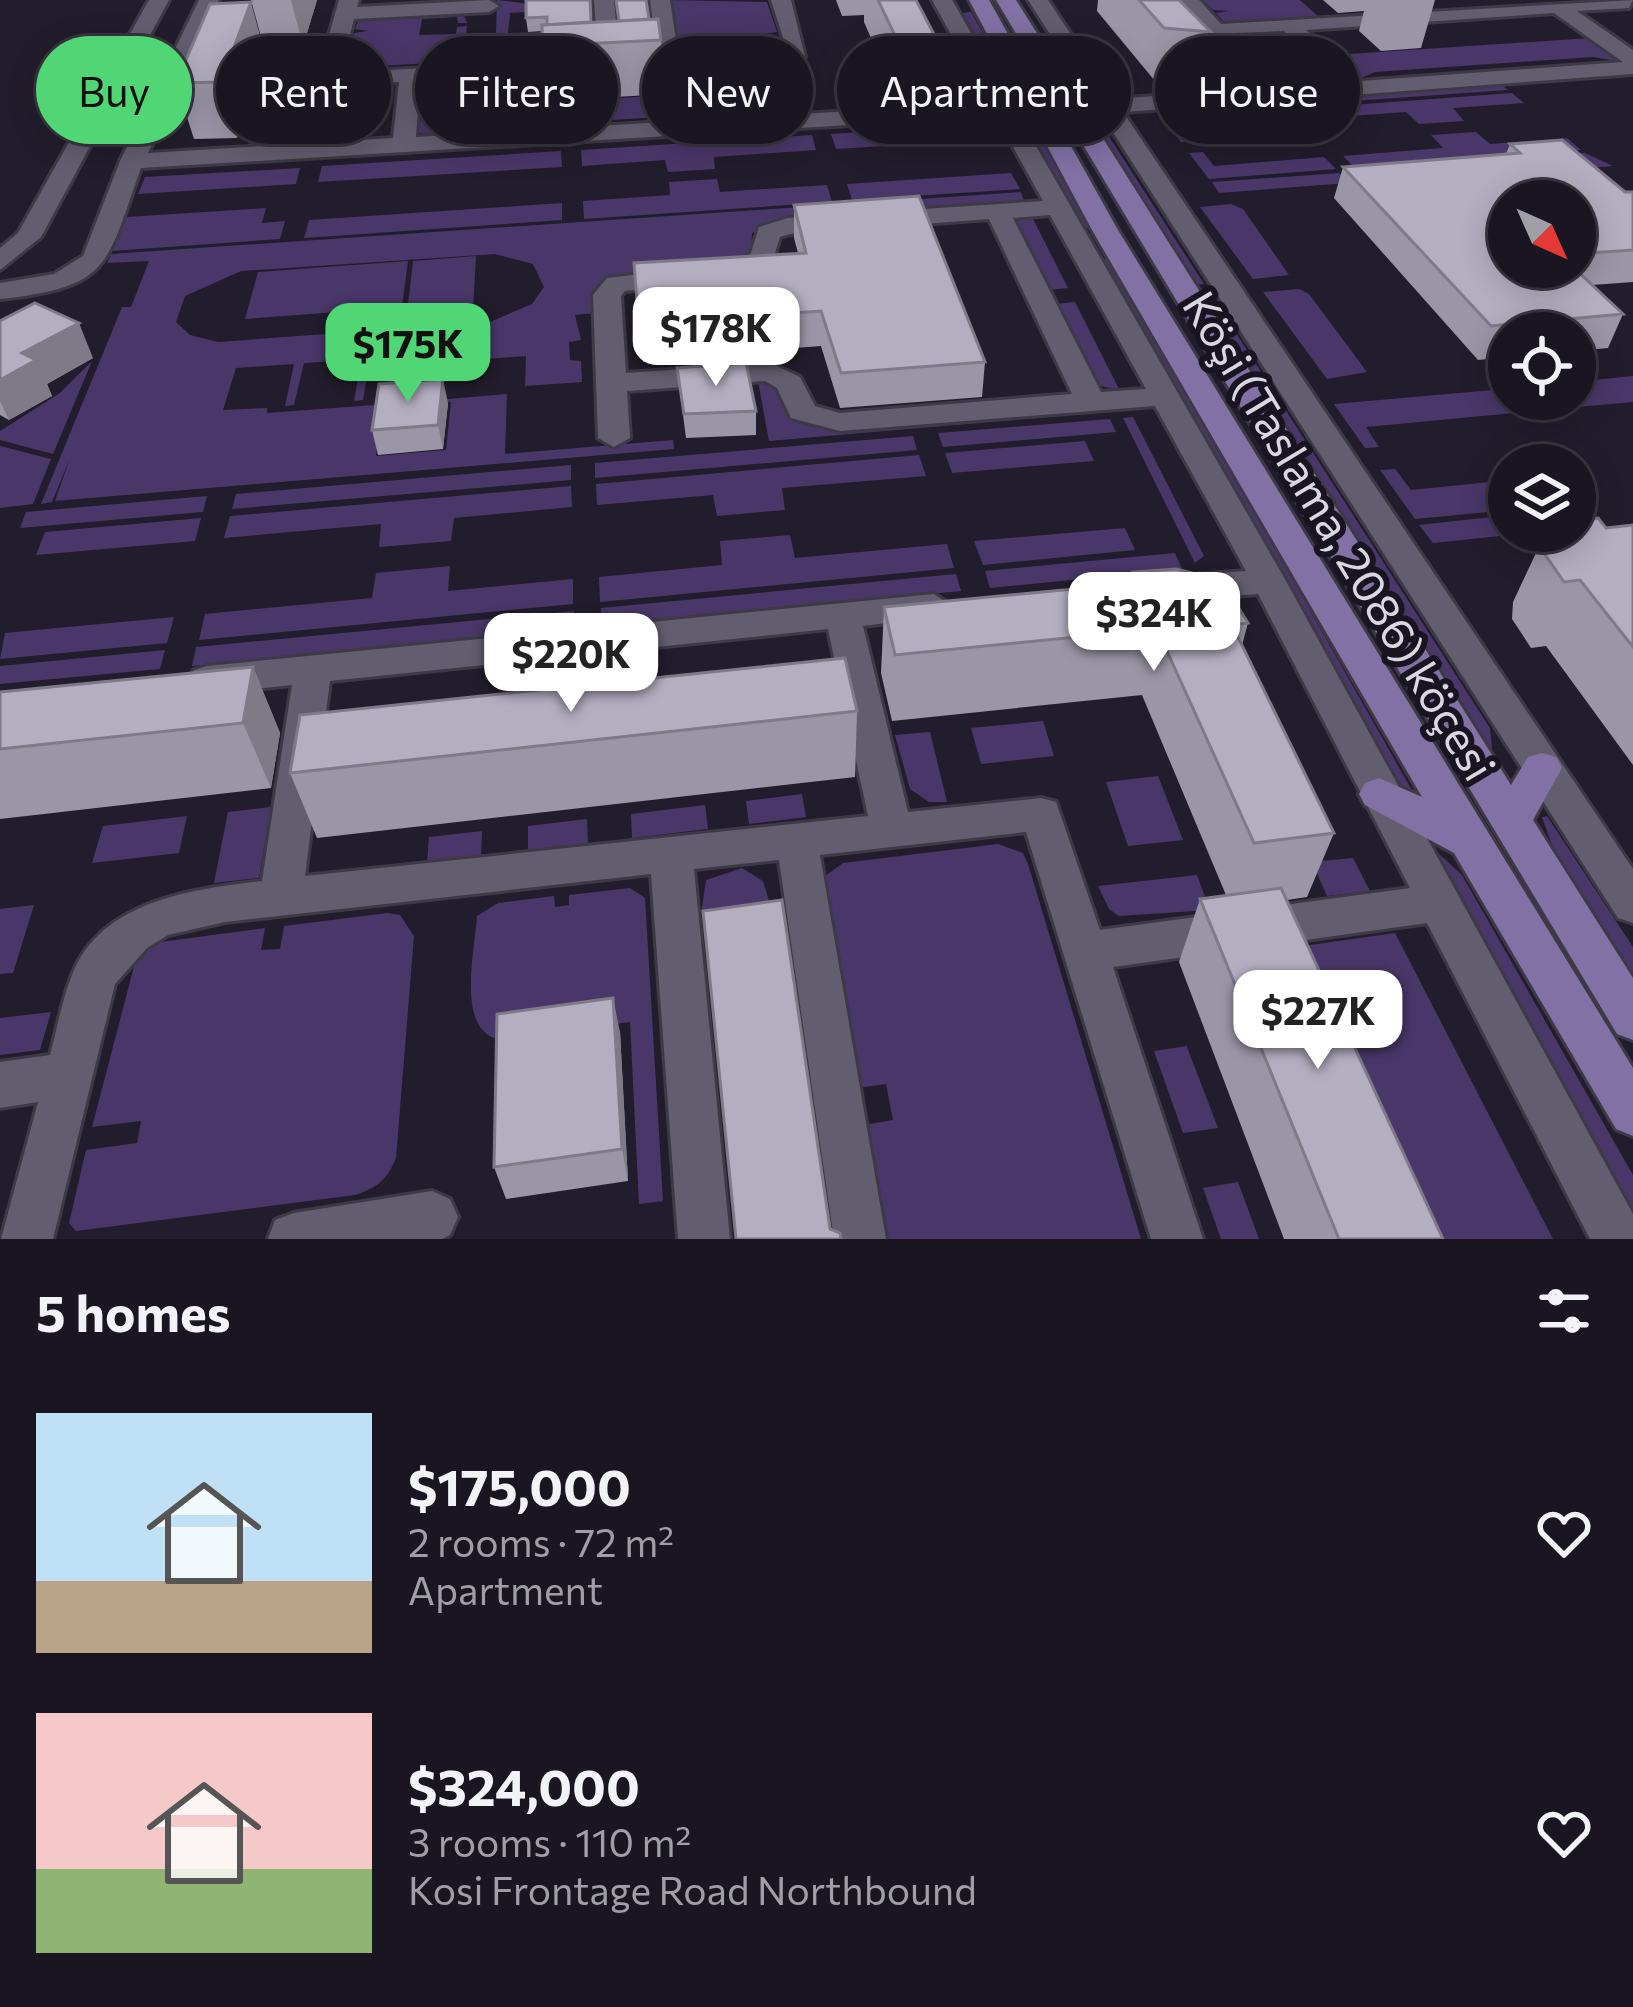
<!DOCTYPE html>
<html lang="en">
<head>
<meta charset="utf-8">
<style>
  body { margin:0; font-family:Commissioner,sans-serif; background:#27232e; color:#f1f3f6; height:100vh; display:flex; flex-direction:column; font-size:45px; white-space:nowrap }
  * { box-sizing:border-box; margin:0 }
  p { font-size:39px; color:#9f9fa5 }
  .icon { flex:none; width:66px; height:66px; fill:none; stroke:currentColor; stroke-width:2; stroke-linecap:round; stroke-linejoin:round }
  .map { position:relative; height:1239px; overflow:hidden }
  .drawer { display:flex; flex-direction:column; background:#1a1621; flex:1 }
  .drawer>* { flex:none }
  .top-card { position:absolute; left:36px; top:36px; width:1563px; height:108px; display:flex; gap:24px }
  .needle { width:78px; rotate:135deg }
  .tools { position:absolute; left:1488px; top:180px; display:grid; gap:24px }
  .tools a { display:grid; place-items:center; width:108px; height:108px; border-radius:50%; background:#1a1621; box-shadow:0 6px 30px #0003,0 0 0 3px #38353f; font-size:60px }
  .price { position:absolute; translate:-50% -102px; padding:0 27px; border-radius:24px; background:#fff; color:#222; font-size:39px; line-height:78px; filter:drop-shadow(0 3px 6px #0008) }
  .price::after { content:''; position:absolute; left:50%; top:72px; width:36px; height:27px; margin-left:-18px; background:inherit; clip-path:polygon(0 0,100% 0,50% 100%) }
  .price.on { background:#50d674; color:#111 }
  ul { padding:0; list-style:none }
  li { display:flex; align-items:center; gap:36px; height:300px; padding:0 36px }
  li span { display:grid; place-items:center; flex:none; width:336px; height:240px; border-radius:0px; color:#555 }
  li>.icon { margin-inline-start:auto }
  span .icon { width:144px; height:144px; fill:#fffc; stroke-width:1 }
  li b { font-size:51px }
  h2 { display:flex; justify-content:space-between; align-items:center; height:144px; padding:0 36px; font-size:51px }
  .chip { padding:0 42px; border-radius:54px; background:#1a1621; box-shadow:0 6px 30px #0003,0 0 0 3px #38353f; font-size:42px; line-height:108px }
  .chip.on { background:#50d674; color:#111 }
  .map>svg:first-child { display:block }
  .green { fill:#493769; fill-rule:evenodd }
  .lines { fill:none; stroke-linecap:round; stroke-linejoin:round }
  .minor-casing { stroke:#3d3945; stroke-width:6 }
  .major-casing { stroke:#3d3945; stroke-width:6 }
  .minor { fill:#635e6f; fill-rule:evenodd }
  .major { fill:#8271a4; fill-rule:evenodd }
  .wall { fill:#9b96a6; fill-rule:evenodd }
  .shaded-wall { fill:#7e7a87 }
  .building { fill:#b4aec1; stroke:#7e7a87; stroke-width:3 }
  .labels { text-anchor:middle; dominant-baseline:central; stroke-width:12; stroke-linejoin:round; paint-order:stroke }
  .street-label { font-size:45px; fill:#dad7e1; stroke:#191422 }
</style>
</head>
<body>
<div class="map">
<svg width="1633" height="1239" viewBox="0 0 1633 1239">
  <rect width="100%" height="100%" fill="#221d2c"/>
  <g class="green">
    <path d="M 497,0 L 539,5 L 539,11 L 510,13 L 508,33 L 547,32 L 576,59 L 495,61 Z"/>
    <path d="M 669,0 L 767,2 L 777,32 L 763,34 L 778,36 L 780,43 L 769,49 L 680,51 L 677,42 L 691,38 L 676,38 Z"/>
    <path d="M 1203,0 L 1300,0 L 1319,17 L 1225,23 L 1216,13 L 1229,11 L 1213,10 Z"/>
    <path d="M 971,12 L 1088,218 L 1087,231 L 963,13 Z"/>
    <path d="M 463,13 L 467,23 L 458,23 L 457,17 L 422,19 L 419,35 L 456,34 L 457,27 L 467,26 L 463,61 L 347,68 L 354,33 L 368,31 L 355,29 L 358,21 Z"/>
    <path d="M 1590,38 L 1623,62 L 1593,57 L 1375,72 L 1359,79 L 1334,55 Z"/>
    <path d="M 1500,84 L 1508,90 L 1296,105 L 1290,99 Z"/>
    <path d="M 718,92 L 723,113 L 717,120 L 697,121 L 693,115 L 449,130 L 446,137 L 418,133 L 422,110 Z"/>
    <path d="M 1512,93 L 1524,103 L 1453,108 L 1464,121 L 1419,124 L 1406,112 L 1309,119 L 1299,109 Z"/>
    <path d="M 1281,110 L 1291,120 L 1186,128 L 1195,141 L 1181,142 L 1163,118 Z"/>
    <path d="M 1095,115 L 1204,284 L 1193,285 L 1086,116 Z"/>
    <path d="M 986,124 L 994,139 L 836,149 L 831,134 Z"/>
    <path d="M 1476,132 L 1490,144 L 1567,138 L 1581,150 L 1355,168 L 1343,156 L 1443,148 L 1431,135 Z"/>
    <path d="M 812,135 L 816,150 L 714,157 L 715,169 L 668,172 L 665,160 L 582,166 L 581,150 Z"/>
    <path d="M 561,151 L 562,167 L 318,182 L 322,166 Z"/>
    <path d="M 1203,152 L 1214,166 L 1324,157 L 1336,169 L 1209,179 L 1189,153 Z"/>
    <path d="M 1585,153 L 1613,166 L 1552,171 L 1509,201 L 1438,176 L 1219,193 L 1212,182 L 1339,173 L 1346,180 L 1357,171 Z"/>
    <path d="M 300,168 L 296,184 L 138,194 L 145,177 Z"/>
    <path d="M 1011,173 L 1020,189 L 852,200 L 847,184 Z"/>
    <path d="M 717,179 L 720,192 L 827,185 L 832,202 L 584,219 L 583,201 L 670,195 L 669,182 Z"/>
    <path d="M 1021,192 L 1025,204 L 778,221 L 752,233 L 751,256 C 707,273 626,259 595,291 L 595,313 L 575,315 L 581,340 L 569,342 L 570,360 L 581,361 L 582,382 L 525,386 L 526,356 L 485,359 L 486,335 L 477,335 L 476,343 L 372,351 L 363,400 L 354,401 L 364,344 L 356,344 L 352,360 L 304,363 L 294,405 L 285,406 L 294,364 L 236,368 L 223,410 L 267,408 L 267,413 L 414,402 L 382,407 L 376,456 L 446,450 L 451,402 L 425,401 L 507,394 L 505,454 L 673,440 L 674,449 L 55,501 L 70,458 L 52,502 L 41,504 L 122,307 L 131,307 L 149,261 L 107,263 L 111,254 ZM 495,254 L 533,264 L 544,287 L 532,304 L 490,322 L 218,342 L 190,335 L 176,322 L 185,296 L 241,271 Z"/>
    <path d="M 562,203 L 562,220 L 304,238 L 309,220 Z"/>
    <path d="M 1231,204 L 1243,209 L 1289,275 L 1253,279 L 1200,207 Z"/>
    <path d="M 266,208 L 262,223 L 285,221 L 280,239 L 112,251 L 127,217 Z"/>
    <path d="M 1031,215 L 1068,288 L 1048,290 L 1015,222 Z"/>
    <path d="M 1106,251 L 1413,792 L 1406,793 L 1389,776 L 1104,267 Z"/>
    <path d="M 476,256 L 473,308 L 407,313 L 413,261 Z"/>
    <path d="M 408,261 L 402,307 L 245,319 L 258,272 Z"/>
    <path d="M 1299,289 L 1309,294 L 1367,372 L 1327,379 L 1263,292 Z"/>
    <path d="M 1209,291 L 1490,728 L 1492,748 L 1487,748 L 1198,292 Z"/>
    <path d="M 1075,302 L 1120,391 L 1094,384 L 1055,304 Z"/>
    <path d="M 92,361 L 53,454 L 0,440 L 0,431 L 60,393 Z"/>
    <path d="M 1633,376 L 1633,402 L 1533,411 L 1522,399 L 1575,399 L 1575,382 Z"/>
    <path d="M 758,381 L 777,388 L 793,419 L 835,431 L 1128,406 L 1130,410 L 769,441 Z"/>
    <path d="M 1493,390 L 1514,413 L 1366,427 L 1379,447 L 1365,448 L 1334,404 Z"/>
    <path d="M 1133,417 L 1204,556 L 1195,563 L 1123,418 Z"/>
    <path d="M 1110,419 L 1116,432 L 943,447 L 938,433 Z"/>
    <path d="M 913,436 L 917,450 L 595,478 L 595,463 Z"/>
    <path d="M 1085,441 L 1094,461 L 952,473 L 945,453 Z"/>
    <path d="M 0,446 L 51,459 L 33,504 L 0,508 Z"/>
    <path d="M 919,455 L 926,476 L 782,488 L 785,510 L 717,516 L 713,495 L 597,505 L 596,484 Z"/>
    <path d="M 571,465 L 571,480 L 232,509 L 236,494 Z"/>
    <path d="M 1395,469 L 1411,490 L 1509,480 L 1509,510 L 1415,519 L 1380,470 Z"/>
    <path d="M 571,486 L 572,507 L 454,518 L 451,541 L 379,547 L 381,524 L 224,538 L 230,516 Z"/>
    <path d="M 207,496 L 203,512 L 20,528 L 26,512 Z"/>
    <path d="M 1509,515 L 1509,531 L 1547,531 L 1433,543 L 1419,525 Z"/>
    <path d="M 201,518 L 195,541 L 36,555 L 45,532 Z"/>
    <path d="M 1125,528 L 1135,550 L 983,565 L 974,541 Z"/>
    <path d="M 790,535 L 795,558 L 947,544 L 954,568 L 600,602 L 599,577 L 722,565 L 720,541 Z"/>
    <path d="M 1175,553 L 1182,569 L 990,588 L 985,571 Z"/>
    <path d="M 450,566 L 448,591 L 573,579 L 573,604 L 199,640 L 205,614 L 372,598 L 376,573 Z"/>
    <path d="M 956,574 L 961,591 L 601,626 L 601,608 Z"/>
    <path d="M 574,611 L 574,629 L 192,666 L 196,647 Z"/>
    <path d="M 174,617 L 167,643 L 0,659 L 5,633 Z"/>
    <path d="M 165,650 L 160,669 L 0,684 L 0,666 Z"/>
    <path d="M 1043,721 L 1054,756 L 981,764 L 971,728 Z"/>
    <path d="M 930,732 L 947,802 L 929,802 L 910,789 L 895,735 Z"/>
    <path d="M 1158,776 L 1183,840 L 1128,846 L 1106,782 Z"/>
    <path d="M 802,794 L 806,817 L 749,824 L 746,801 Z"/>
    <path d="M 705,805 L 708,829 L 632,838 L 631,814 Z"/>
    <path d="M 271,807 L 259,878 L 214,883 L 228,812 Z"/>
    <path d="M 187,816 L 179,853 L 92,863 L 103,826 Z"/>
    <path d="M 1547,816 L 1633,947 L 1633,974 L 1554,851 L 1542,817 Z"/>
    <path d="M 587,819 L 588,843 L 528,850 L 528,826 Z"/>
    <path d="M 482,831 L 481,856 L 427,862 L 429,837 Z"/>
    <path d="M 998,844 L 1023,853 L 1028,864 L 1141,1239 L 884,1239 L 864,1125 L 893,1120 L 886,1084 L 857,1088 L 821,879 L 843,863 Z"/>
    <path d="M 1435,850 L 1462,875 L 1633,1175 L 1633,1217 Z"/>
    <path d="M 1353,858 L 1370,891 L 1327,896 L 1312,862 Z"/>
    <path d="M 742,868 L 763,881 L 770,904 L 701,914 L 706,880 Z"/>
    <path d="M 1197,875 L 1210,910 L 1119,916 L 1109,909 L 1098,886 Z"/>
    <path d="M 630,888 L 645,898 L 663,1201 L 639,1204 L 630,1022 L 497,1039 C 456,1028 475,949 477,916 L 498,903 L 554,896 L 555,907 L 569,905 L 569,895 Z"/>
    <path d="M 34,905 L 13,973 L 0,974 L 0,909 Z"/>
    <path d="M 387,913 L 400,915 L 414,936 L 396,1158 C 387,1180 377,1188 355,1195 L 76,1231 L 69,1223 L 86,1150 L 137,1143 L 141,1121 L 92,1127 L 137,955 L 153,943 L 265,928 L 261,950 L 280,949 L 284,926 Z"/>
    <path d="M 1395,933 L 1553,1239 L 1411,1239 L 1282,949 Z"/>
    <path d="M 51,1012 L 40,1050 L 0,1055 L 0,1018 Z"/>
    <path d="M 1187,1046 L 1187,1047 L 1218,1128 L 1183,1133 L 1154,1051 Z"/>
    <path d="M 1238,1182 L 1259,1239 L 1221,1239 L 1203,1188 Z"/>
  </g>
  <g class="lines">
    <g class="minor-casing">
      <g id="minor">
        <path d="M 149,0 L 169,0 L 41,237 L 0,270 L 0,248 L 18,233 Z"/>
        <path d="M 199,0 L 219,0 L 148,153 L 393,138 L 399,82 L 327,86 L 316,80 L 339,0 L 359,0 L 357,7 L 489,0 L 499,6 L 489,12 L 354,19 L 340,73 L 598,58 L 594,0 L 614,0 L 619,57 L 657,55 L 650,0 L 670,0 L 678,54 L 786,47 L 771,0 L 791,0 L 805,57 L 733,63 L 751,117 L 989,103 L 932,0 L 952,0 L 1286,581 L 1633,1214 L 1633,1239 L 1590,1239 L 1427,923 L 1113,967 L 1203,1239 L 1151,1239 L 1026,832 L 820,855 L 886,1239 L 834,1239 L 779,860 L 694,869 L 730,1239 L 678,1239 L 651,874 L 225,922 L 168,935 L 147,948 L 115,984 L 53,1239 L 1,1239 L 38,1102 L 0,1108 L 0,1062 L 50,1055 C 57,1029 62,1000 72,975 C 101,900 194,889 262,881 L 292,685 L 207,694 L 194,690 L 188,680 L 194,670 L 207,666 L 934,594 L 952,606 L 947,615 L 863,626 L 908,812 L 1041,798 L 1056,802 L 1100,930 L 1410,888 L 1258,594 L 1168,601 L 1150,589 L 1168,577 L 1246,571 L 1155,406 L 840,431 L 791,418 L 777,388 L 765,381 L 627,391 L 630,438 L 614,447 L 598,438 L 593,295 L 607,278 L 736,263 L 751,253 L 759,227 L 788,218 L 1043,201 L 996,116 L 141,168 C 106,265 112,287 0,299 L 0,283 L 54,274 L 83,256 L 120,161 ZM 713,64 L 729,118 L 416,137 L 420,81 ZM 1050,215 L 1146,389 L 1101,392 L 1013,218 ZM 989,219 L 1072,394 L 840,413 L 815,406 L 800,377 L 770,363 L 626,373 L 621,296 L 625,291 L 743,278 L 772,263 L 780,237 L 790,234 ZM 828,629 L 868,816 L 305,876 L 330,681 Z"/>
        <path d="M 1028,0 L 1048,0 L 1114,99 L 1337,83 L 1284,31 L 1209,34 L 1178,0 L 1199,0 L 1221,24 L 1633,0 L 1629,8 L 1577,11 L 1633,50 L 1633,74 L 1123,112 L 1633,869 L 1633,923 L 1618,918 ZM 1554,13 L 1623,62 L 1360,81 L 1306,30 Z"/>
        <path d="M 432,1191 L 450,1199 L 458,1217 L 450,1235 L 442,1239 L 268,1239 L 275,1220 L 294,1213 Z"/>
      </g>
    </g>
    <g class="major-casing">
      <g id="major">
        <path d="M 969,0 L 989,0 L 1118,230 L 1633,1068 L 1633,1136 L 1616,1129 L 1454,853 L 1365,805 L 1359,794 L 1365,783 L 1379,778 L 1422,797 L 1092,230 Z"/>
        <path d="M 996,0 L 1016,0 L 1079,100 L 1111,99 L 1122,106 L 1111,113 L 1087,113 L 1511,785 L 1528,757 L 1542,753 L 1556,757 L 1562,768 L 1533,820 L 1633,978 L 1633,1040 L 1617,1034 Z"/>
      </g>
    </g>
    <use href="#minor" class="minor"/>
    <use href="#major" class="major"/>
  </g>
  <g class="wall">
    <path d="M 251,0 L 317,0 L 303,46 L 264,48 Z"/>
    <path d="M 591,0 L 592,22 L 649,19 L 661,40 L 665,94 L 550,101 L 542,46 L 542,31 L 528,32 L 526,18 Z"/>
    <path d="M 836,0 L 916,0 L 937,40 L 934,94 L 897,98 L 864,22 L 864,15 L 842,16 Z"/>
    <path d="M 1098,0 L 1179,0 L 1211,32 L 1200,86 L 1155,81 L 1097,11 Z"/>
    <path d="M 1323,0 L 1435,0 L 1421,48 L 1381,51 L 1359,31 L 1364,11 L 1338,13 Z"/>
    <path d="M 265,54 L 237,138 L 194,139 L 176,83 Z"/>
    <path d="M 1510,144 L 1625,192 L 1633,192 L 1633,282 L 1592,285 L 1623,314 L 1608,348 L 1575,351 L 1575,333 L 1509,333 L 1509,357 L 1478,360 L 1334,198 L 1343,167 L 1506,154 ZM 1575,201 L 1575,267 L 1509,267 Z"/>
    <path d="M 794,205 L 985,362 L 982,397 L 840,408 L 821,346 L 741,352 L 742,360 L 643,362 L 639,327 L 798,253 L 794,238 Z"/>
    <path d="M 0,321 L 93,358 L 47,384 L 52,396 L 9,420 L 0,415 Z"/>
    <path d="M 677,368 L 756,411 L 756,435 L 686,438 Z"/>
    <path d="M 448,403 L 443,449 L 378,455 L 372,430 Z"/>
    <path d="M 1633,525 L 1633,765 L 1546,646 L 1531,648 L 1512,619 L 1513,602 L 1544,536 Z"/>
    <path d="M 1133,572 L 1248,623 L 1242,645 L 1334,833 L 1307,897 L 1287,900 L 1443,1239 L 1284,1239 L 1179,962 L 1200,899 L 1226,895 L 1142,695 L 892,721 L 881,673 L 884,607 L 1130,584 Z"/>
    <path d="M 253,667 L 280,733 L 271,788 L 0,819 L 0,692 Z"/>
    <path d="M 857,711 L 855,777 L 317,838 L 290,773 Z"/>
    <path d="M 620,1032 L 628,1181 L 506,1199 L 494,1167 Z"/>
  </g>
  <g class="shaded-wall">
    <path d="M 291,0 L 317,0 L 303,46 Z"/>
    <path d="M 251,2 L 265,54 L 237,138 L 221,82 Z"/>
    <path d="M 937,40 L 934,94 L 897,98 L 899,44 Z"/>
    <path d="M 79,323 L 93,358 L 47,384 L 52,396 L 9,420 L 0,401 L 0,380 L 22,353 Z"/>
    <path d="M 443,379 L 448,403 L 443,449 L 438,425 Z"/>
    <path d="M 253,667 L 280,733 L 271,788 L 243,723 Z"/>
    <path d="M 613,998 L 620,1032 L 628,1181 L 622,1149 Z"/>
  </g>
  <g class="building">
    <path d="M 526,0 L 590,0 L 591,22 L 547,25 L 547,17 L 526,18 Z"/>
    <path d="M 616,0 L 646,0 L 649,19 L 619,21 Z"/>
    <path d="M 878,0 L 916,0 L 937,40 L 899,44 Z"/>
    <path d="M 1139,0 L 1179,0 L 1211,32 L 1164,28 Z"/>
    <path d="M 251,2 L 221,82 L 176,83 L 210,4 Z"/>
    <path d="M 658,19 L 661,40 L 542,46 L 542,25 Z"/>
    <path d="M 1562,140 L 1625,192 L 1633,192 L 1633,250 L 1575,254 L 1575,201 L 1509,201 L 1509,267 L 1573,267 L 1623,314 L 1491,326 L 1343,167 L 1520,153 L 1510,144 Z"/>
    <path d="M 919,196 L 985,362 L 841,373 L 821,311 L 739,317 L 740,326 L 639,327 L 634,263 L 806,253 L 794,205 Z"/>
    <path d="M 35,303 L 79,323 L 22,353 L 36,360 L 0,380 L 0,321 Z"/>
    <path d="M 746,363 L 756,411 L 684,414 L 677,368 Z"/>
    <path d="M 443,379 L 438,425 L 372,430 L 379,384 Z"/>
    <path d="M 1598,518 L 1606,528 L 1633,525 L 1633,647 L 1580,580 L 1564,582 L 1544,553 L 1544,536 L 1553,531 L 1575,531 L 1575,520 Z"/>
    <path d="M 1176,569 L 1204,576 L 1229,592 L 1248,623 L 1232,625 L 1334,833 L 1254,843 L 1157,629 L 895,655 L 884,607 L 1138,583 L 1133,572 Z"/>
    <path d="M 845,658 L 857,711 L 290,773 L 300,715 Z"/>
    <path d="M 253,667 L 243,723 L 0,749 L 0,692 Z"/>
    <path d="M 1281,888 L 1443,1239 L 1339,1239 L 1200,899 Z"/>
    <path d="M 782,900 L 830,1229 L 840,1233 L 841,1239 L 736,1239 L 703,911 Z"/>
    <path d="M 613,998 L 622,1149 L 494,1167 L 497,1014 Z"/>
  </g>
  <g class="labels">
    <g class="street-label">
      <text transform="translate(1341 535) rotate(59)">Köşi (Taslama, 2086) köçesi</text>
    </g>
  </g>
</svg>
<div class="tools">
<a><svg class="needle" viewBox="-14 -14 28 28"><path d="M0-13l5 13h-10z" fill="#e53935"/><path d="M0 13l5-13h-10z" fill="#9f9fa5"/></svg></a>
<a><svg class="icon" aria-label="locate" viewBox="0 0 24 24"><circle cx="12" cy="12" r="6"/><path d="M12 2v4M12 18v4M2 12h4M18 12h4"/></svg></a>
<a><svg class="icon" aria-label="layers" viewBox="0 0 24 24"><path d="M12 4l9 5-9 5-9-5zM3 14l9 5 9-5"/></svg></a>
</div>
<b class="price" style="left:716px;top:389px">$178K</b>
<b class="price on" style="left:408px;top:405px">$175K</b>
<b class="price" style="left:1154px;top:674px">$324K</b>
<b class="price" style="left:571px;top:715px">$220K</b>
<b class="price" style="left:1318px;top:1072px">$227K</b>
<div class="top-card">
<a class="chip on">Buy</a>
<a class="chip">Rent</a>
<a class="chip">Filters</a>
<a class="chip">New</a>
<a class="chip">Apartment</a>
<a class="chip">House</a>
</div>
</div>
<section class="drawer">
<h2>5 homes<svg class="icon" aria-label="filters" viewBox="0 0 24 24"><path d="M4 7h16M4 17h16"/><circle cx="9" cy="7" r="2"/><circle cx="15" cy="17" r="2"/></svg></h2>
<ul>
<li><span style="background:linear-gradient(#bfe0f5 70%,#b9a48a 0)"><svg class="icon" aria-label="home" viewBox="0 0 24 24"><path d="M3 11l9-7 9 7M6 9v11h12V9"/></svg></span><div><b>$175,000</b><p>2 rooms · 72 m²</p><p>Apartment</p></div><svg class="icon" aria-label="heart" viewBox="0 0 24 24"><path d="M12 20l-8-8c-3-5 5-10 8-4 3-6 11-1 8 4z"/></svg></li>
<li><span style="background:linear-gradient(#f6c9c9 65%,#8fb573 0)"><svg class="icon" aria-label="home" viewBox="0 0 24 24"><path d="M3 11l9-7 9 7M6 9v11h12V9"/></svg></span><div><b>$324,000</b><p>3 rooms · 110 m²</p><p>Kosi Frontage Road Northbound</p></div><svg class="icon" aria-label="heart" viewBox="0 0 24 24"><path d="M12 20l-8-8c-3-5 5-10 8-4 3-6 11-1 8 4z"/></svg></li>
</ul>
</section>
</body>
</html>
